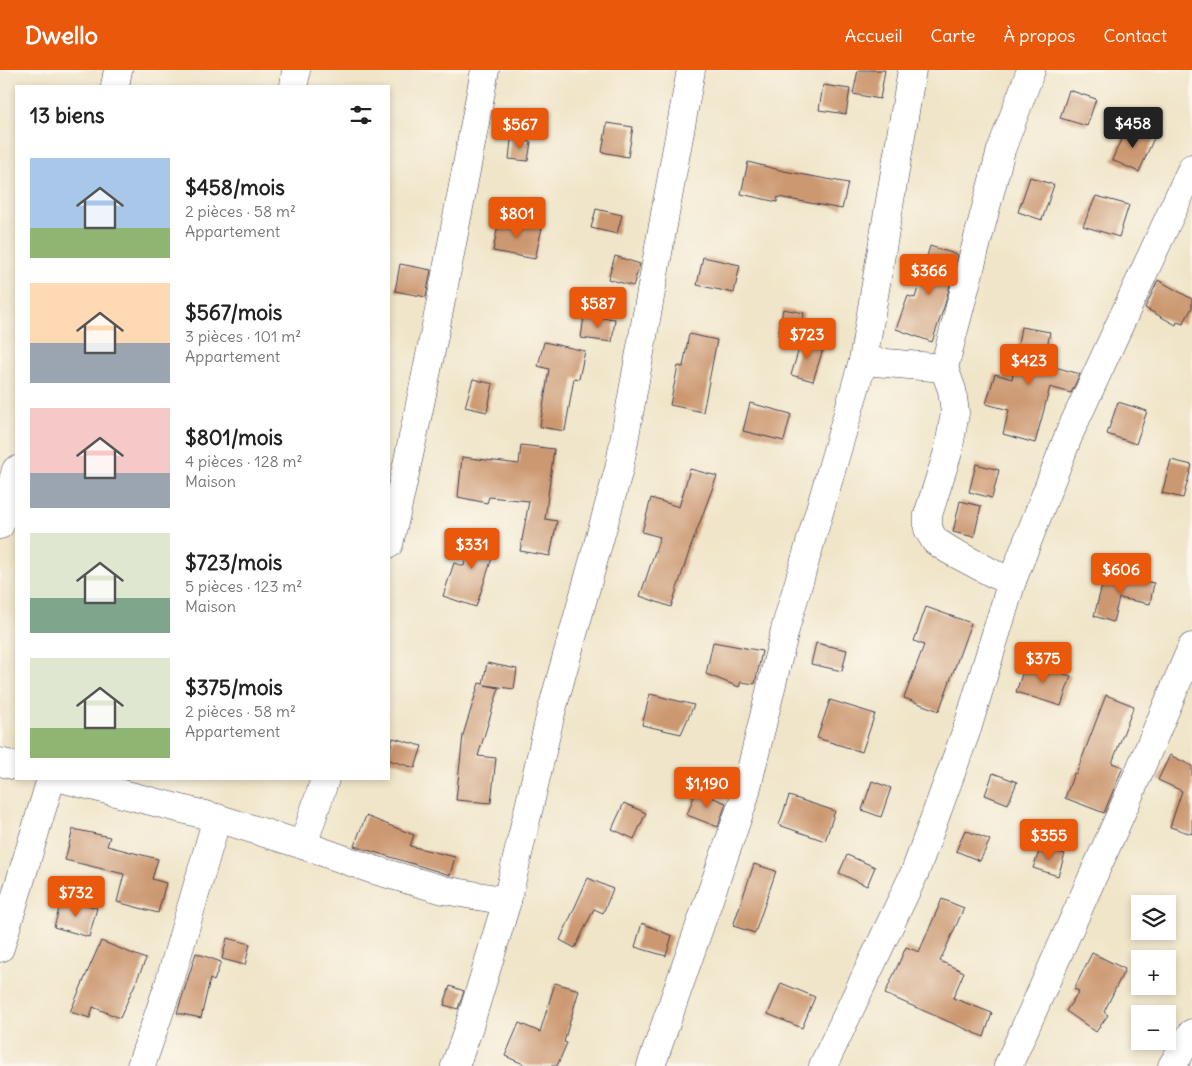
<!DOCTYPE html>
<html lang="fr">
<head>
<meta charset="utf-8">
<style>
  body { margin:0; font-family:Delius,sans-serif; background:#f6f6f6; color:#222; height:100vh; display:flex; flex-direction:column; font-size:19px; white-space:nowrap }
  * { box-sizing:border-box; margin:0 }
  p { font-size:16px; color:#767676 }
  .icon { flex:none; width:28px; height:28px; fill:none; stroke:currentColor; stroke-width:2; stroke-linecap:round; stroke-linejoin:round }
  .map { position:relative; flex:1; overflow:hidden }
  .sheet { position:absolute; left:15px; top:15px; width:375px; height:695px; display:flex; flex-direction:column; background:#fff; border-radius:0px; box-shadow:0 2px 8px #0003 }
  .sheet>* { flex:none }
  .tools { position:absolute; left:1131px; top:825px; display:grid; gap:10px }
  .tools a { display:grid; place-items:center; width:45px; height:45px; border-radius:0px; background:#fff; box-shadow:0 2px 8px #0003; font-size:25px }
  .price { position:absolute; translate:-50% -42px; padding:0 11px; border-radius:5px; background:#ea580c; color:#fff; font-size:16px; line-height:32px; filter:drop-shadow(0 1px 2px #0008) }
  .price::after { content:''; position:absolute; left:50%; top:30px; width:15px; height:11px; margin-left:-8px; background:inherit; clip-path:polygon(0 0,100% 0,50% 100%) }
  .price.selected { background:#222; color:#fff }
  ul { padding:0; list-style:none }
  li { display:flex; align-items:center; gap:15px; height:125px; padding:0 15px }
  li span { display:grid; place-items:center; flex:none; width:140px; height:100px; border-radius:0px; color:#555 }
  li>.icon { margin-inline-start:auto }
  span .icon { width:60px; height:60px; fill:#fffc; stroke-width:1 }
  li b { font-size:21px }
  h2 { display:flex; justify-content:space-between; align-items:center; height:60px; padding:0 15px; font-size:21px }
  header { display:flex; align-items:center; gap:30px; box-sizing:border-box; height:70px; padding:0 25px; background:#ea580c; color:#fff }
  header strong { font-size:24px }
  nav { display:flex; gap:28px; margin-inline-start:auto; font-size:18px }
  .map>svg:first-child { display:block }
  .building { fill:#cc9871 }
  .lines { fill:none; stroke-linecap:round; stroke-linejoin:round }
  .minor-casing { stroke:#413f50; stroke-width:29 }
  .minor { stroke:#fff; stroke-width:28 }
</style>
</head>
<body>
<header>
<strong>Dwello</strong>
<nav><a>Accueil</a><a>Carte</a><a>À propos</a><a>Contact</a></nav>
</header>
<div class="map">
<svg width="1192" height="996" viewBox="0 0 1192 996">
  <rect width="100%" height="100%" fill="#fbf7ec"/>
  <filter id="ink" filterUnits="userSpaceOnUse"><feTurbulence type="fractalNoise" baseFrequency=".02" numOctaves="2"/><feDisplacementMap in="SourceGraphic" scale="10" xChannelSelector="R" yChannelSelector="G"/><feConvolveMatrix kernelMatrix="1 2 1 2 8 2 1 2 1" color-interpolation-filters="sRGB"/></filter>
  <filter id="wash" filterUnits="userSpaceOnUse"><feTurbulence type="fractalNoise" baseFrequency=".0096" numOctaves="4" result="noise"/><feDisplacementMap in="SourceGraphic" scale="20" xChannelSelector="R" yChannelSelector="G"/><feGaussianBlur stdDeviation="1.12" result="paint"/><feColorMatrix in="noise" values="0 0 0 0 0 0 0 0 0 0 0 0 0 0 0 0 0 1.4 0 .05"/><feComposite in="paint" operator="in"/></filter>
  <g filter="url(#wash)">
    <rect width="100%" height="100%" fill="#f0e5c9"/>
    <g id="blocks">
      <g class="building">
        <path d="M 858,0 L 885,0 L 880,29 L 853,24 Z"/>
        <path d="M 823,15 L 850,19 L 846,44 L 819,40 Z"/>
        <path d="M 1069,20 L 1096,29 L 1087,56 L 1060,48 Z"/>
        <path d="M 607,53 L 633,57 L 628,87 L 602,82 Z"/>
        <path d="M 1127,56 L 1154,68 L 1139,102 L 1112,90 Z"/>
        <path d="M 511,70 L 531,72 L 528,91 L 509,89 Z"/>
        <path d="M 748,92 L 784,101 L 848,113 L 842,139 L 778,127 L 777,132 L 741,124 Z"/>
        <path d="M 1030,107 L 1054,115 L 1042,150 L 1018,142 Z"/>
        <path d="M 1096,126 L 1129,135 L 1119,167 L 1083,156 Z"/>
        <path d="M 596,139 L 622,145 L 617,164 L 591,158 Z"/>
        <path d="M 499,149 L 542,158 L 535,189 L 493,181 Z"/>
        <path d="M 930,176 L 958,185 L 945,234 L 932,272 L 896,259 L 908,226 L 915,228 Z"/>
        <path d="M 615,186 L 640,194 L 633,216 L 608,209 Z"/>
        <path d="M 703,187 L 740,195 L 734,223 L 697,215 Z"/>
        <path d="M 400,194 L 431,200 L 426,227 L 395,221 Z"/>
        <path d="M 1158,210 L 1192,229 L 1192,238 L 1183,254 L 1177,252 L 1176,255 L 1145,238 Z"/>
        <path d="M 783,239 L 804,243 L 799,270 L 778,265 Z"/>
        <path d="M 584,246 L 615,249 L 612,272 L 581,268 Z"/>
        <path d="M 1021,257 L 1050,262 L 1044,294 L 1080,304 L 1071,323 L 1050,317 L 1035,373 L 1003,364 L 1009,340 L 986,334 L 995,304 L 1012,309 Z"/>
        <path d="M 689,264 L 717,270 L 703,342 L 670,335 L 678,296 L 683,297 Z"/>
        <path d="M 802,269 L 824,276 L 813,311 L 791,305 Z"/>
        <path d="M 544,272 L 585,281 L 579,309 L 574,308 L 565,361 L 540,357 L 549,299 L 538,296 Z"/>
        <path d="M 473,309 L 493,314 L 487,342 L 465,337 Z"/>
        <path d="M 1118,332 L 1147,341 L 1136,374 L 1107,364 Z"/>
        <path d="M 750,333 L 791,344 L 784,371 L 743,361 Z"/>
        <path d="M 521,375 L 554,379 L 545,449 L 557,451 L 550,486 L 520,481 L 529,431 L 489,427 L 487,433 L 458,427 L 462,387 L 519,394 Z"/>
        <path d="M 1171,390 L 1192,395 L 1183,428 L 1162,423 Z"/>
        <path d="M 976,394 L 999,400 L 992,428 L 969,422 Z"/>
        <path d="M 690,399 L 717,406 L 690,479 L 671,537 L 640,526 L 660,467 L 642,462 L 651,428 L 679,437 Z"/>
        <path d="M 960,431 L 981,436 L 974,467 L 953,462 Z"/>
        <path d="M 470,462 L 497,467 L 493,485 L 476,537 L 443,526 L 454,493 L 464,496 Z"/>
        <path d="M 1105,504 L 1154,513 L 1150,534 L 1119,528 L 1113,552 L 1094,546 Z"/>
        <path d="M 926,537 L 971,553 L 939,641 L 904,628 L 924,575 L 914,571 Z"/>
        <path d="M 713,572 L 762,581 L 755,614 L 741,612 L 739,617 L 706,604 Z"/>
        <path d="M 816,573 L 847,580 L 842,601 L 811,594 Z"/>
        <path d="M 1026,592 L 1071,606 L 1061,636 L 1016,622 Z"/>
        <path d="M 487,593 L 517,599 L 514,619 L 485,615 L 499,618 L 478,686 L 496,688 L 491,733 L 456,730 L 463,665 L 479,613 L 483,614 Z"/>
        <path d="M 650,624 L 694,635 L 681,664 L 642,655 Z"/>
        <path d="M 1106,625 L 1134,636 L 1112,693 L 1123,697 L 1104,743 L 1065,728 L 1074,703 L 1076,704 Z"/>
        <path d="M 830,630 L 875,644 L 862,682 L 817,668 Z"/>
        <path d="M 393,668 L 422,676 L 415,698 L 389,690 L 389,683 Z"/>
        <path d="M 1170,685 L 1192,696 L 1192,764 L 1170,757 L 1182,721 L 1158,710 Z"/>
        <path d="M 993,703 L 1017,712 L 1008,734 L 985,725 Z"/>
        <path d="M 872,711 L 891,718 L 881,747 L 862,740 Z"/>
        <path d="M 696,721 L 726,733 L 718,757 L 687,745 Z"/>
        <path d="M 789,726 L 835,741 L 825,771 L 779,755 Z"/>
        <path d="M 624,733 L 646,743 L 634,769 L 612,759 Z"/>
        <path d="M 366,746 L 414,765 L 410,776 L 455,787 L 450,805 L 354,776 Z"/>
        <path d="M 73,759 L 110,767 L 107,776 L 158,789 L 152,809 L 166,813 L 158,843 L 117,832 L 124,804 L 65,790 Z"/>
        <path d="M 965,760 L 990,770 L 980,791 L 956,781 Z"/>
        <path d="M 1041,776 L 1065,784 L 1058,806 L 1033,798 Z"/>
        <path d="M 847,785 L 875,797 L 867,816 L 839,803 Z"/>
        <path d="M 754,794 L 776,801 L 755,863 L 733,856 Z"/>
        <path d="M 588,808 L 613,819 L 603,843 L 594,839 L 575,878 L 560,870 Z"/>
        <path d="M 62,828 L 97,838 L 89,867 L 54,857 Z"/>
        <path d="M 942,829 L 964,838 L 940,891 L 964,902 L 953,928 L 992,943 L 984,967 L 885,924 L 906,877 L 919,882 Z"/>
        <path d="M 642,853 L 672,866 L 666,886 L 635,877 Z"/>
        <path d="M 227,868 L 250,874 L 245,895 L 222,889 Z"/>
        <path d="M 101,871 L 146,889 L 120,948 L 93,937 L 90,948 L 70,942 Z"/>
        <path d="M 196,883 L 221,892 L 214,911 L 210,909 L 201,948 L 177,943 Z"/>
        <path d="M 1092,883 L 1125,899 L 1104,942 L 1108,945 L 1096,962 L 1066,941 L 1079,921 L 1074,919 Z"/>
        <path d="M 555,913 L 579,920 L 564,972 L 567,973 L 557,996 L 528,996 L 505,986 L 519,953 L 540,962 Z"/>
        <path d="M 781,913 L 815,927 L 802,958 L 768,944 Z"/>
        <path d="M 450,916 L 464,921 L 458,939 L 444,935 Z"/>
      </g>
    </g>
  </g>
  <g filter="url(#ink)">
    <use href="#blocks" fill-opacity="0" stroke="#413f50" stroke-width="1"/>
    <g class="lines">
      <g class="minor-casing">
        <g id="minor">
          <path d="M 115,16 L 118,0"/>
          <path d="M 294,16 L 296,0"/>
          <path d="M 863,291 L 944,298"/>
          <path d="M 0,455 L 16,400"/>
          <path d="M 389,474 C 426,317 455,158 485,0"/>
          <path d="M 1012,511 L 994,504 L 949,480 L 935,471 L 928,459 L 928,445 L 948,382 L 955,343 L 952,320 L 944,298 L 1001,80 L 1031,0"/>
          <path d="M 0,692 L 16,696"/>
          <path d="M 64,709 L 217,748 L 303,775 L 371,799 L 444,820 L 507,831"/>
          <path d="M 303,775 L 325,709"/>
          <path d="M 0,878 L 51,709"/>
          <path d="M 141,996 L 169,914 L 217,748"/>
          <path d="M 455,996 L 467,963 L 507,831 L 551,643 L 619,399 L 691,0"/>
          <path d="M 651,996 L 744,729 L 786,556 L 863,291 L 912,0"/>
          <path d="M 823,996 L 915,802 L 967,659 L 1012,511 L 1070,362 L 1192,98"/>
          <path d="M 1008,996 L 1127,730 L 1192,577"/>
          <path d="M 1172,996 L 1192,963"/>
        </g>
      </g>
      <use href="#minor" class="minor"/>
    </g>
  </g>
</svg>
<div class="tools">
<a><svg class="icon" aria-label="layers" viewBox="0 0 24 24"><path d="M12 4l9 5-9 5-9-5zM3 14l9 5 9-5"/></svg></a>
<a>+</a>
<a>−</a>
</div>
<b class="price selected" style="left:1133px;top:79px">$458</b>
<b class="price" style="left:520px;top:80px">$567</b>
<b class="price" style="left:517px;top:169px">$801</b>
<b class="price" style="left:929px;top:226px">$366</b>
<b class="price" style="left:598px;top:259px">$587</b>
<b class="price" style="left:807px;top:290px">$723</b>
<b class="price" style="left:1029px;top:316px">$423</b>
<b class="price" style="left:472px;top:500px">$331</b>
<b class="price" style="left:1121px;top:525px">$606</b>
<b class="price" style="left:1043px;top:614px">$375</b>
<b class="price" style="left:707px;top:739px">$1,190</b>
<b class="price" style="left:1049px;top:791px">$355</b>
<b class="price" style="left:76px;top:848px">$732</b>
<section class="sheet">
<h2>13 biens<svg class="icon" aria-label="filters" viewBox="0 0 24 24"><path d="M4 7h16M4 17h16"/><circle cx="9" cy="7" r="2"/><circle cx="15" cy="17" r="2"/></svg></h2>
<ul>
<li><span style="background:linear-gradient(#a9c7e8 70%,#8fb573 0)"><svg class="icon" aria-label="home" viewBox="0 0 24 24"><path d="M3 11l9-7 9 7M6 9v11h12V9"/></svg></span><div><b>$458/mois</b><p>2 pièces · 58 m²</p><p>Appartement</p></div></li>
<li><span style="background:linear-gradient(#ffd9b3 60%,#9aa5b1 0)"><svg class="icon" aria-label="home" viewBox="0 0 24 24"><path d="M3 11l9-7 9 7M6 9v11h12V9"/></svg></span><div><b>$567/mois</b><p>3 pièces · 101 m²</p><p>Appartement</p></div></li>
<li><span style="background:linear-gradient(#f6c9c9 65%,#9aa5b1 0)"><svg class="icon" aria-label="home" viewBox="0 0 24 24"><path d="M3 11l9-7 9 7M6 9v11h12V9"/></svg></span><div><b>$801/mois</b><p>4 pièces · 128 m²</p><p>Maison</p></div></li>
<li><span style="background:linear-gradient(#dfe7d0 65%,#7fa58c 0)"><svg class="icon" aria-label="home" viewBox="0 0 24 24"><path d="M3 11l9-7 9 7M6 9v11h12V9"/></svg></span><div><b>$723/mois</b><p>5 pièces · 123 m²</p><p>Maison</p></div></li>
<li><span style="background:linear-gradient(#dfe7d0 70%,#8fb573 0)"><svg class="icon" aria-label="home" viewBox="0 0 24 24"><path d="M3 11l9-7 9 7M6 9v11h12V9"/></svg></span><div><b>$375/mois</b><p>2 pièces · 58 m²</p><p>Appartement</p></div></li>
</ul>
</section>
</div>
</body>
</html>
